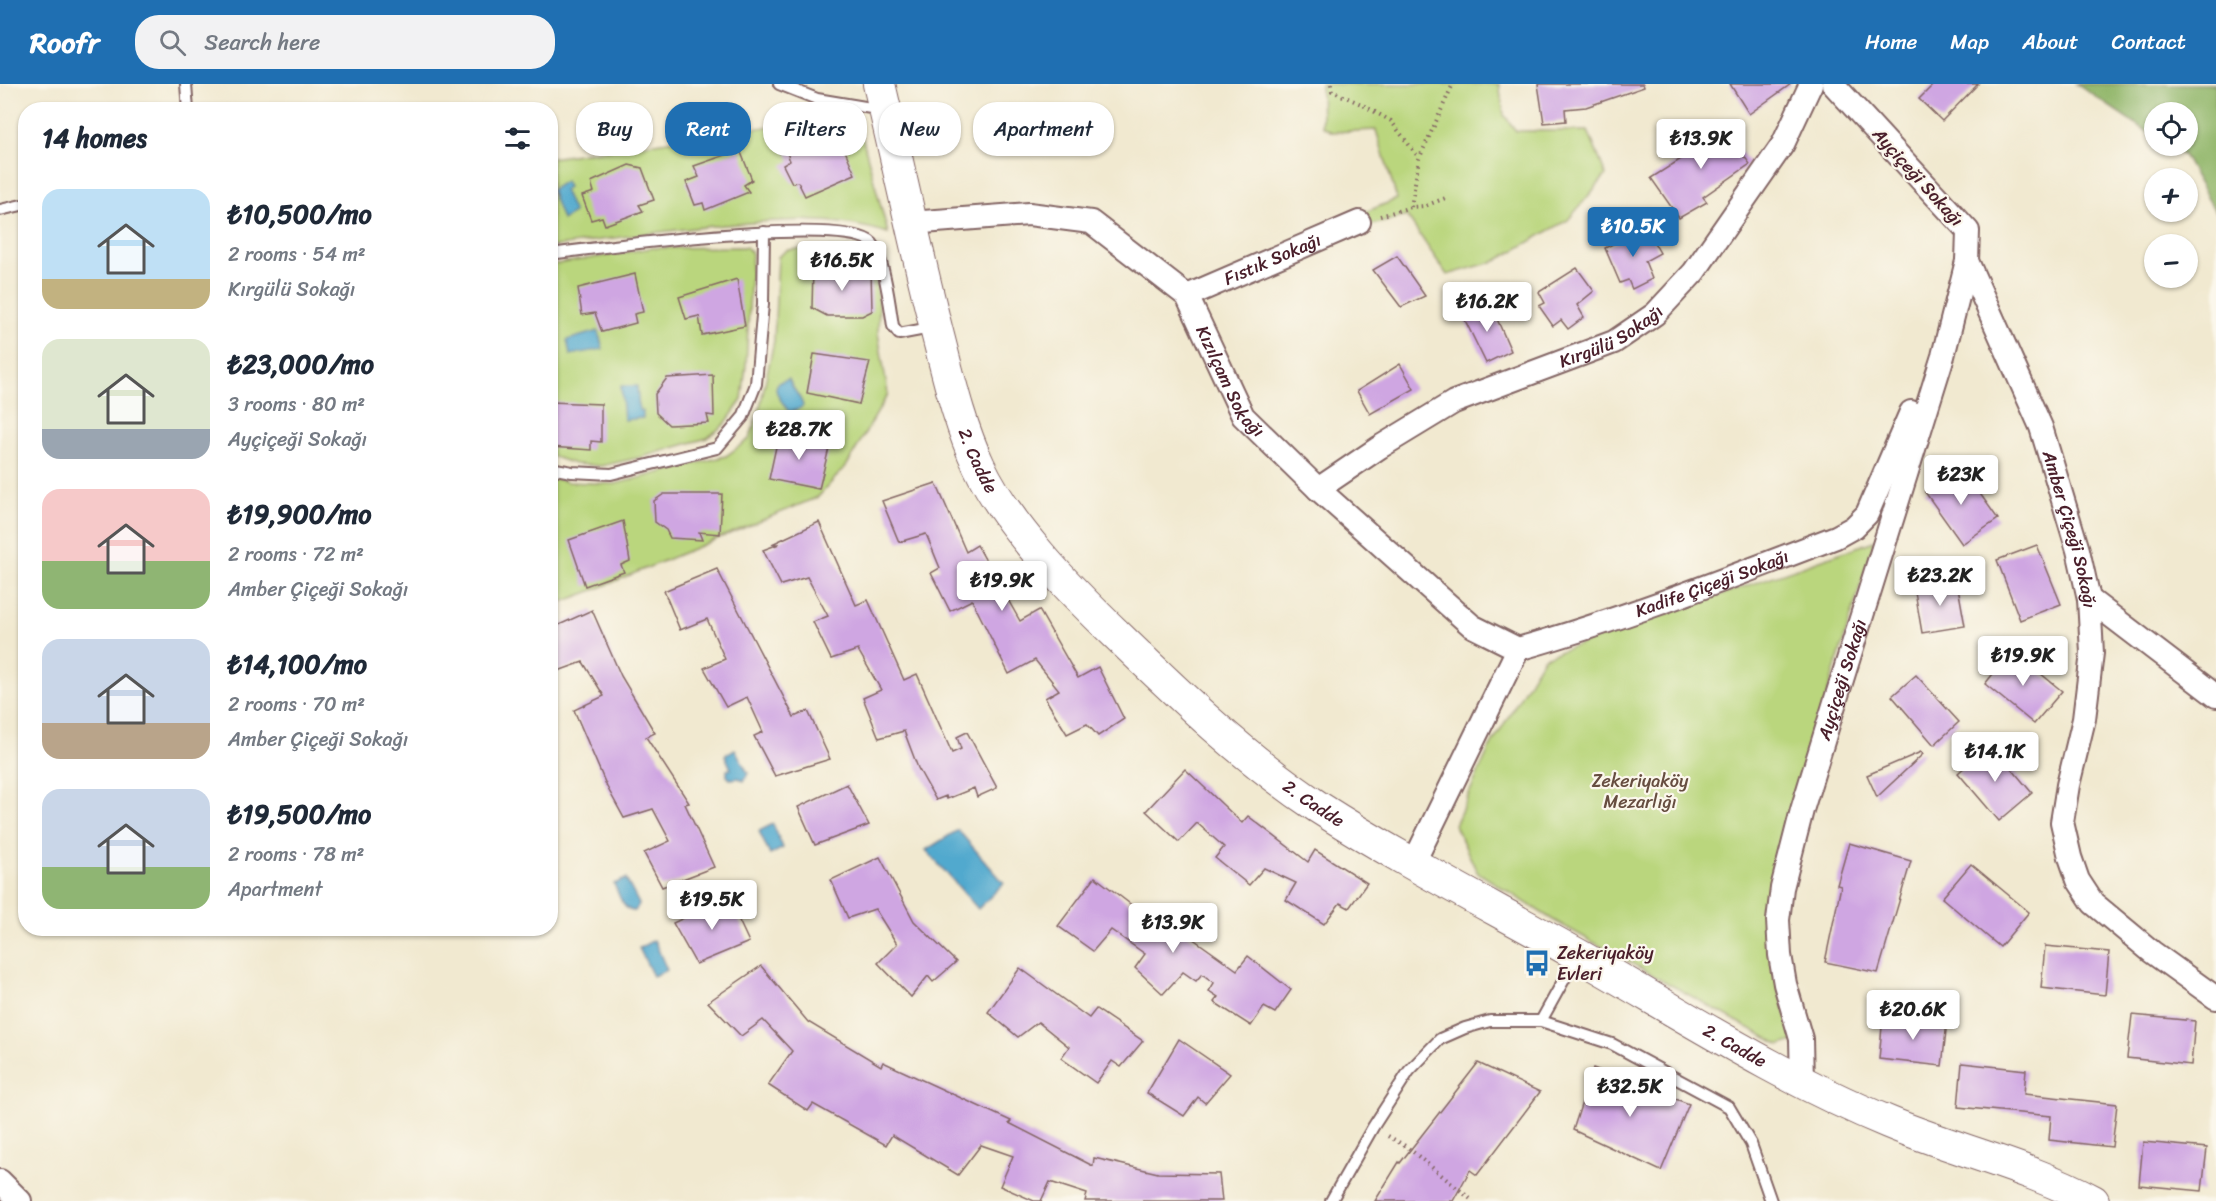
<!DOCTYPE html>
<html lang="en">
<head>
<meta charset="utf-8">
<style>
  body { margin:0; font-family:Sriracha,sans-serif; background:#f2f2f3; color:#1f2937; height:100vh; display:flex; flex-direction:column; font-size:22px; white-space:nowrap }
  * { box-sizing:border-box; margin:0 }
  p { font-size:20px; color:#747a83 }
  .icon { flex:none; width:33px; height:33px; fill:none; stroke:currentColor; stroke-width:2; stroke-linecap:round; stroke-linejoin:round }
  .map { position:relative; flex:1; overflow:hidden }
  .drawer { position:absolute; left:18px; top:18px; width:540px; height:834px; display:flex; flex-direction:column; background:#fff; border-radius:24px; box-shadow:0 2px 4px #0004 }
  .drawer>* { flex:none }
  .top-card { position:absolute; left:576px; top:18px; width:570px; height:54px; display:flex; gap:12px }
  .fabs { position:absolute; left:2144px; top:18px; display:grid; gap:12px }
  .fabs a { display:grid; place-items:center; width:54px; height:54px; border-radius:50%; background:#fff; box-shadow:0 2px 4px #0004; font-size:30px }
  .price { position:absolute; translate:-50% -51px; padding:0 14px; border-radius:6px; background:#fff; color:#222; font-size:20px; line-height:39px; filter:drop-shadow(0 2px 3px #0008) }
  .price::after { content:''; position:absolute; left:50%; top:36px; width:18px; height:14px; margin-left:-9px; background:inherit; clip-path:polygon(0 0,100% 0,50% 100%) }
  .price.on { background:#1f6fb2; color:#fff }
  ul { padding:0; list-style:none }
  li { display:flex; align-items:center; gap:18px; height:150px; padding:0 24px }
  li span { display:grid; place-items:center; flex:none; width:168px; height:120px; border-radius:18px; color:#555 }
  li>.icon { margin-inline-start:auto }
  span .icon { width:72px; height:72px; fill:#fffc; stroke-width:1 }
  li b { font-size:26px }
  h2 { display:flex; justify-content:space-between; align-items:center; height:72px; padding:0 24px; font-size:26px }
  .pill { padding:0 21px; border-radius:24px; background:#fff; box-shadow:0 2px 4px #0004; font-size:21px; line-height:54px }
  .pill.on { background:#1f6fb2; color:#fff }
  header { display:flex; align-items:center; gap:36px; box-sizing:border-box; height:84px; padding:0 30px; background:#1f6fb2; color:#fff }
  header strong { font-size:28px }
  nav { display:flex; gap:33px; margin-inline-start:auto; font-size:21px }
  .search { width:420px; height:54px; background:#f2f2f3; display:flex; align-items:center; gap:15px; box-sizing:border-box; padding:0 21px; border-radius:24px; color:#747a83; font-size:22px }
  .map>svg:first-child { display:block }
  .green { fill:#bad67d; stroke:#827a54; stroke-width:1.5 }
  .forest { fill:#93b76c; stroke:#6e6b4c; stroke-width:1.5 }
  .water { fill:#51a9ce; stroke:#4e647c; stroke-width:1.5 }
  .building { fill:#cfa6e2 }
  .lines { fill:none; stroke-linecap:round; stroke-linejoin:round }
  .lane-casing { stroke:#846665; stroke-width:14 }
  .street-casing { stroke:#846665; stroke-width:26 }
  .secondary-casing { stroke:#846665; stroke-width:34 }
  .path { stroke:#846665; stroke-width:4; stroke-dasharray:1.5 4.5; stroke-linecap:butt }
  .lane { stroke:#fff; stroke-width:10 }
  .street { stroke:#fff; stroke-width:22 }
  .secondary { stroke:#fff; stroke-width:32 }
  .labels { text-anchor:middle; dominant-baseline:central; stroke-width:4.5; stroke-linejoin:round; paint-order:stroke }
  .street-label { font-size:18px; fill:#4a1f2b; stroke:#fbf7ec }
  .park-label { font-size:18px; fill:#664d40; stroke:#fbf7ec }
  .poi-label { font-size:18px; fill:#4a1f2b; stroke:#fbf7ec; text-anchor:start }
</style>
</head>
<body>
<header>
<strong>Roofr</strong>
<div class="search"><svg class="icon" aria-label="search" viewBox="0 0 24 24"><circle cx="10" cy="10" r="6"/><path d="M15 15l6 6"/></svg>Search here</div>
<nav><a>Home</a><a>Map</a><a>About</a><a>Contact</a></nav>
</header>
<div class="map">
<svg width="2216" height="1117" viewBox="0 0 2216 1117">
  <rect width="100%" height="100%" fill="#fbf7ec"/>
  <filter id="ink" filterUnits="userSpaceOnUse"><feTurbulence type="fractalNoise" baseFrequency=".0167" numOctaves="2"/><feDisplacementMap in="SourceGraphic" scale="12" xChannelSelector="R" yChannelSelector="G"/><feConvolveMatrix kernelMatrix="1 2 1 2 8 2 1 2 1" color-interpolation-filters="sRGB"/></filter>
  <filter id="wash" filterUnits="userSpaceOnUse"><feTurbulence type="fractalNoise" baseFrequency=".008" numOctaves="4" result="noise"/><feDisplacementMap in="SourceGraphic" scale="24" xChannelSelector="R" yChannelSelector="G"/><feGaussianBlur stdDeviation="1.35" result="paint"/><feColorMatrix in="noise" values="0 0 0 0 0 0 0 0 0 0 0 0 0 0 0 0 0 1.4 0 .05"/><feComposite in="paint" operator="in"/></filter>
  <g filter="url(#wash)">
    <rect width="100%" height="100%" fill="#f1e9d0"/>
    <g class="green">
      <path d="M 1321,0 L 1499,0 L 1504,31 L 1516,47 L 1588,47 L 1606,91 L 1568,136 L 1496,177 L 1447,191 L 1407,132 L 1360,144 L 1358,131 L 1397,115 L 1376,46 L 1332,48 L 1322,42 Z"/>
      <path d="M 856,30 L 888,149 C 832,131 781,136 724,141 C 666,146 608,155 551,163 L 551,74 Z"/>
      <path d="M 746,163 L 752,169 L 746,281 L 742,316 L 725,340 L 707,354 L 642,373 L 601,382 L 575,380 L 551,372 L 551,181 L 651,164 Z"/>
      <path d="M 815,164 L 850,164 L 873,177 L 879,221 L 878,249 L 888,310 L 847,381 L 818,413 L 594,506 L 551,522 L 551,394 L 568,398 L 615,400 L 726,372 L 749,355 L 758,332 L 774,257 L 778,173 L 787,166 Z"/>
      <path d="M 1874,457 L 1805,683 L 1764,828 L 1777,898 L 1794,957 L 1780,961 L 1553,836 L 1477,788 L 1455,741 L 1489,665 L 1544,573 Z"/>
    </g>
    <path class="forest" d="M 2076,0 L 2216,0 L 2216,129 L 2183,71 L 2169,62 L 2187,62 L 2187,28 L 2154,28 L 2154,52 Z"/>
    <g class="water">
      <path d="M 565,97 L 568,103 L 564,106 L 574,129 L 562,136 L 551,106 Z"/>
      <path d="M 598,247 L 603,265 L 570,271 L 567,256 Z"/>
      <path d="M 789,295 C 792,305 801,312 803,322 L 797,326 L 789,328 C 780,315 765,299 789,295 Z"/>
      <path d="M 621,302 L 637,302 L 639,326 L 643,327 L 643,334 L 624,336 Z"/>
      <path d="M 735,665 L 748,689 L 744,697 L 739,694 L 730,695 L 727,692 L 727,686 L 731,685 L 725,671 Z"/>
      <path d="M 773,740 L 783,764 L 770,771 L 759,747 Z"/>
      <path d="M 958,746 L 1004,799 L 978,825 L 926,766 Z"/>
      <path d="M 626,795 L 639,820 L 635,827 C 623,828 619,810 614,800 Z"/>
      <path d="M 654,856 L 667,886 L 653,892 L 639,864 Z"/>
    </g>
    <g id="blocks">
      <g class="building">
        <path d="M 1538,0 L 1643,0 L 1644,3 L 1586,23 L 1565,25 L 1566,37 L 1544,39 Z"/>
        <path d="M 1730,0 L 1791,0 L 1749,30 Z"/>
        <path d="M 1934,0 L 1978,0 L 1942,37 L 1919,15 Z"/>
        <path d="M 1718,37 L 1750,80 L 1703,113 L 1707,118 L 1679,134 L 1651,94 L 1697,65 L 1691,56 Z"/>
        <path d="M 837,48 L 855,90 L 805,112 L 798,98 L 792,99 L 783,81 L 790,77 L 786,66 Z"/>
        <path d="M 740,66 L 752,96 L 744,101 L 749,108 L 705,126 L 703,119 L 695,121 L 686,98 L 699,93 L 694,82 Z"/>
        <path d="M 629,81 L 642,84 L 654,116 L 639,121 L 643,127 L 605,141 L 602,133 L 591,136 L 582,112 L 594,108 L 591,98 Z"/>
        <path d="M 1645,143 L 1660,169 L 1645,177 L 1652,195 L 1632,205 L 1628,196 L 1620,199 L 1605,164 Z"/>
        <path d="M 1397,172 L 1425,212 L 1401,223 L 1373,186 Z"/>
        <path d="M 1577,184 L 1594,207 L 1577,221 L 1584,233 L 1568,245 L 1561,236 L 1553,242 L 1539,222 L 1545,219 L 1539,208 Z"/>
        <path d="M 813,185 L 871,185 L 872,227 L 862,232 L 827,232 L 812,224 Z"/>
        <path d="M 635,190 L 643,228 L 634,230 L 636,239 L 602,248 L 595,229 L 582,231 L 578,204 Z"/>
        <path d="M 737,195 L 745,242 L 702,251 L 699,232 L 686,235 L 679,213 Z"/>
        <path d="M 1490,219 L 1511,267 L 1486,279 L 1463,232 Z"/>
        <path d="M 814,270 L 870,278 L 859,320 L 807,309 Z"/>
        <path d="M 1400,280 L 1414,305 L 1370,330 L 1357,307 Z"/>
        <path d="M 713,291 L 714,332 L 707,331 L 709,339 L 669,341 L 656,329 L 655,310 L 667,294 Z"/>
        <path d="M 550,318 L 601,320 L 601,358 L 591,357 L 591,366 L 550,363 Z"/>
        <path d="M 779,349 L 830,360 L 819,405 L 769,395 Z"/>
        <path d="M 1961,383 L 1998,435 L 1962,460 L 1925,408 Z"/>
        <path d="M 936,399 L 966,468 L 977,461 L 1020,537 L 1039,526 L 1078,594 L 1098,583 L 1124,635 L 1098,652 L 1087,640 L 1067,650 L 1045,614 L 1059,606 L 1035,576 L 1009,590 L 972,516 L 950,527 L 931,489 L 940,484 L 926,450 L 899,458 L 882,417 Z"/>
        <path d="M 664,410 L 722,410 L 720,450 L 699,448 L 702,456 L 670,454 L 666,446 L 655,438 L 654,417 Z"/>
        <path d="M 623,437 L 630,477 L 621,481 L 624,488 L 585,502 L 569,456 Z"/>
        <path d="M 819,438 L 856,521 L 868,516 L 904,596 L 917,590 L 952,669 L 961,665 L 957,653 L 967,648 L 997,704 L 977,713 L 974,704 L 947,715 L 946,712 L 936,716 L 918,684 L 904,647 L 879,654 L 863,614 L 881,606 L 858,566 L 831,575 L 813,538 L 828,532 L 807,493 L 781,501 L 763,466 L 779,460 L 772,460 Z"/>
        <path d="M 2037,461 L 2061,520 L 2020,536 L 1997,476 Z"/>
        <path d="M 717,485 L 794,633 L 808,627 L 830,675 L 775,692 L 754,652 L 763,648 L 747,613 L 726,623 L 704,584 L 725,575 L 707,535 L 680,546 L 664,507 Z"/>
        <path d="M 1956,492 L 1965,542 L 1922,549 L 1915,508 Z"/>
        <path d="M 592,526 L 621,592 L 655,649 L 646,653 L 689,719 L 685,720 L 714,783 L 662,803 L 644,769 L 670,757 L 653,725 L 624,734 L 607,703 L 574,626 L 604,612 L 583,578 L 550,590 L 550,545 Z"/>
        <path d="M 2012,566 L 2062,607 L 2034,640 L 1985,600 Z"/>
        <path d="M 1916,591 L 1959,638 L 1934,661 L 1892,612 Z"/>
        <path d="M 1991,660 L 2032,709 L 1999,737 L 1958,689 Z"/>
        <path d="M 1921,668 L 1923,670 L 1877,713 L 1867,691 Z"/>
        <path d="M 1185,685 L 1242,739 L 1248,732 L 1308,778 L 1315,766 L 1367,799 L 1349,824 L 1340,819 L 1324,840 L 1286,816 L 1296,799 L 1264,784 L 1249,801 L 1215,774 L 1224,763 L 1197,739 L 1179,758 L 1146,727 Z"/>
        <path d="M 847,700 L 869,741 L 815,761 L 798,723 Z"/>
        <path d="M 1849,759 L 1911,777 L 1878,889 L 1825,878 L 1841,802 L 1837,801 Z"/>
        <path d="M 880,773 L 914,837 L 956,878 L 933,898 L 928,892 L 911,913 L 878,879 L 897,860 L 875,825 L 848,834 L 831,796 Z"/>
        <path d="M 1971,780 L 2029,828 L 2000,863 L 1942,814 Z"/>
        <path d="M 1095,793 L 1163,845 L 1168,837 L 1237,886 L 1248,872 L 1291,906 L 1275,929 L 1264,923 L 1251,942 L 1214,918 L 1218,913 L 1209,907 L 1214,899 L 1202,890 L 1196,897 L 1183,888 L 1163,910 L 1135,884 L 1145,870 L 1111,846 L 1093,867 L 1058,842 Z"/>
        <path d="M 728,813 L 749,858 L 696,880 L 673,839 Z"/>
        <path d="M 2045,862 L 2109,868 L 2105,911 L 2041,904 Z"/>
        <path d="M 761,882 L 808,938 L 881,982 L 883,978 L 1011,1037 L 1009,1039 L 1093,1082 L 1094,1074 L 1158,1089 L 1219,1090 L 1222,1117 L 1085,1117 L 1087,1110 L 1050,1098 L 1041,1117 L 1034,1117 L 1000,1102 L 1013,1072 L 981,1061 L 958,1091 L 892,1051 L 886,1061 L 813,1020 L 808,1027 L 768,1001 L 792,967 L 763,936 L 741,952 L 708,918 Z"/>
        <path d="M 1020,884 L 1089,934 L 1096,925 L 1143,957 L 1121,983 L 1112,977 L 1096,999 L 1061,974 L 1069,963 L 1038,938 L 1018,953 L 988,928 Z"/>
        <path d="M 2132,931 L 2195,937 L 2191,981 L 2127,974 Z"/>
        <path d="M 1883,932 L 1947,938 L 1942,982 L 1879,975 Z"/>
        <path d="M 1179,955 L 1230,990 L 1205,1019 L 1198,1013 L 1184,1032 L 1147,1009 Z"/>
        <path d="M 1478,979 L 1540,1008 L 1477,1091 L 1470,1086 L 1453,1117 L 1375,1117 L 1399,1078 L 1400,1079 Z"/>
        <path d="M 1962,979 L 2026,986 L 2024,1010 L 2117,1020 L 2112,1063 L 2049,1056 L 2051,1032 L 1958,1023 Z"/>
        <path d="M 1593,984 L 1689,1020 L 1661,1087 L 1573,1046 Z"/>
        <path d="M 2143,1058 L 2207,1064 L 2202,1107 L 2139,1101 Z"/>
      </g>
    </g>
  </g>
  <g filter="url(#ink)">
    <use href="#blocks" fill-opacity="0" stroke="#846665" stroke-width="1.5"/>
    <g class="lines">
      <g class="lane-casing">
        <g id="lane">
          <path d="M 186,0 L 188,26"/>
          <path d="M 779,0 L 817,15 L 883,26"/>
          <path d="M 0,126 L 26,120"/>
          <path d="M 550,170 C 596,164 847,130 872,159 C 884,173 890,222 893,242 L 899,250 L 920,246 L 932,241"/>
          <path d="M 550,384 L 572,388 L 611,390 L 717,364 L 743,333 L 756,300 L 763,220 L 764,148"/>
          <path d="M 1541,937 L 1576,874"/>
          <path d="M 1331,1117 L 1373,1043 L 1409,987 L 1440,955 L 1465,944 L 1490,937 L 1541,937 L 1612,960 L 1729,1023 L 1751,1060 L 1771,1117"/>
        </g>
      </g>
      <g class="street-casing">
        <g id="street">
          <path id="s1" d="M 910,139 L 1029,130 L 1091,138 L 1187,212 L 1243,332 L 1318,405 L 1472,542 L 1518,565"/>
          <path id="s2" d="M 1967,177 L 2041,343 L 2078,466 L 2089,515 L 2092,569 L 2084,635 L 2068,701 L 2062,738 L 2070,773 L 2078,796 L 2093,819 L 2152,868 L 2216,914"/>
          <path id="s3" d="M 1187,212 L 1359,138"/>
          <path id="s4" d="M 1318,405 L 1380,363 L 1454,318 L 1614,258 L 1655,230 L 1694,188 L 1783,60 L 1811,0"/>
          <path d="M 2089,515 L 2216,612"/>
          <path id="s5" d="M 1413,780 L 1518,565 C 1627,534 1731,493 1836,453 L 1854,443 L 1867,430 L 1911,328"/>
          <path id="s6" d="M 1802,998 L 1801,955 L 1785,900 L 1780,871 L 1778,836 L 1782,804 L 1802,726 L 1835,618 L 1943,272 L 1967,177 L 1968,147 L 1833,0"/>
          <path d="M 0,1097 L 20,1117"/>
        </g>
      </g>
      <g class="secondary-casing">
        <g id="secondary">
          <path id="s7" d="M 879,0 C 899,83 916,166 937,248 C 949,294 959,340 979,382 C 1008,443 1069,505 1118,552 C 1181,613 1244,674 1318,723 C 1402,777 1491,822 1578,871 C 1680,929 1779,993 1888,1038 C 1955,1066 2028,1082 2093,1117"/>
        </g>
      </g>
      <g class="path">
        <path d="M 1331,0 L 1332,7 L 1361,20 L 1391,37 L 1419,74"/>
        <path d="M 1411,123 L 1419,75 L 1453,0"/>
        <path d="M 1380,132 L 1411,123 L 1425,122 L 1448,113"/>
        <path d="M 1388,1052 L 1407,1063 L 1473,1117"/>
      </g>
      <use href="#lane" class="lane"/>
      <use href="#street" class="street"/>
      <use href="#secondary" class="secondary"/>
    </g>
  </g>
  <defs>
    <g id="bus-bare" transform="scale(2.07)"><path d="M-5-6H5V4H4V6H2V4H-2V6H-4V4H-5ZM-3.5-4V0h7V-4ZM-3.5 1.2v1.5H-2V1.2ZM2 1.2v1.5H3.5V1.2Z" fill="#1f6fb2" stroke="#fbf7ec" stroke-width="2.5" paint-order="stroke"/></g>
  </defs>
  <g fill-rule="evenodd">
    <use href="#bus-bare" x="1537" y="879"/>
  </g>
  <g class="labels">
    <g class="street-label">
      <text transform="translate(1918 93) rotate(48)">Ayçiçeği Sokağı</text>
      <text stroke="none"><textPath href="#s3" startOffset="93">Fıstık Sokağı</textPath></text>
      <text stroke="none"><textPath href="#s4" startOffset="332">Kırgülü Sokağı</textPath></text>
      <text stroke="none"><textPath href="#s1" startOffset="399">Kızılçam Sokağı</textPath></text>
      <text stroke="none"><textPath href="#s7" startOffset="390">2. Cadde</textPath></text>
      <text stroke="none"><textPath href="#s2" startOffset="288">Amber Çiçeği Sokağı</textPath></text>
      <text stroke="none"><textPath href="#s5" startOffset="444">Kadife Çiçeği Sokağı</textPath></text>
      <text stroke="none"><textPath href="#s6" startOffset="414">Ayçiçeği Sokağı</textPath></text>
      <text stroke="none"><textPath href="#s7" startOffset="874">2. Cadde</textPath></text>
      <text stroke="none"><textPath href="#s7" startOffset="1360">2. Cadde</textPath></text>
    </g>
    <g class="park-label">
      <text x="1640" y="697">Zekeriyaköy<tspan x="1640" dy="21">Mezarlığı</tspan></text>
    </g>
    <g class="poi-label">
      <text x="1557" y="869">Zekeriyaköy<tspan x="1557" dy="21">Evleri</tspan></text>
    </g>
  </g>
</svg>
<div class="fabs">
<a><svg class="icon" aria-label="locate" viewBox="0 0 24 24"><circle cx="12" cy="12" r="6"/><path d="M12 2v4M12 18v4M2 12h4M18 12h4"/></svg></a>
<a>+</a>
<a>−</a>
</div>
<b class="price" style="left:1701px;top:86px">₺13.9K</b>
<b class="price on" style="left:1633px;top:174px">₺10.5K</b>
<b class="price" style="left:842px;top:208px">₺16.5K</b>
<b class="price" style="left:1487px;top:249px">₺16.2K</b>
<b class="price" style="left:799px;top:377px">₺28.7K</b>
<b class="price" style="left:1961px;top:422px">₺23K</b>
<b class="price" style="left:1940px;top:523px">₺23.2K</b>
<b class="price" style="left:1002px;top:528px">₺19.9K</b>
<b class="price" style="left:2023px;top:603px">₺19.9K</b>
<b class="price" style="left:1995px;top:699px">₺14.1K</b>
<b class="price" style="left:712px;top:847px">₺19.5K</b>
<b class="price" style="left:1173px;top:870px">₺13.9K</b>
<b class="price" style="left:1913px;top:957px">₺20.6K</b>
<b class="price" style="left:1630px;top:1034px">₺32.5K</b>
<div class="top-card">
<a class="pill">Buy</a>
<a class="pill on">Rent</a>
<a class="pill">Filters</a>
<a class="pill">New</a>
<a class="pill">Apartment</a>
</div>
<section class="drawer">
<h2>14 homes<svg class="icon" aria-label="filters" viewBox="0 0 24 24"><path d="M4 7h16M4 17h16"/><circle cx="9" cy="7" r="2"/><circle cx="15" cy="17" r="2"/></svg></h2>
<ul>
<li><span style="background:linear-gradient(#bfe0f5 75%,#c2b280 0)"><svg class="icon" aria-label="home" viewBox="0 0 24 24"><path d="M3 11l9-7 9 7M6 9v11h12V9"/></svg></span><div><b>₺10,500/mo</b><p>2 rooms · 54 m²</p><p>Kırgülü Sokağı</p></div></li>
<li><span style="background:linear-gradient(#dfe7d0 75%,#9aa5b1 0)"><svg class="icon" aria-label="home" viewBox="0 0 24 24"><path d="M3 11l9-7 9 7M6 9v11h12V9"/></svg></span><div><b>₺23,000/mo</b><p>3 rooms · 80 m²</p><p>Ayçiçeği Sokağı</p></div></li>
<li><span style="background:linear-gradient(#f6c9c9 60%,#8fb573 0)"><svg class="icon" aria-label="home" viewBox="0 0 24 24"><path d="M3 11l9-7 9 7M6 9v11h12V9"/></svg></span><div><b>₺19,900/mo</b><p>2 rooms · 72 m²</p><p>Amber Çiçeği Sokağı</p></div></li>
<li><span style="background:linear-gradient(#c9d6e8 70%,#b9a48a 0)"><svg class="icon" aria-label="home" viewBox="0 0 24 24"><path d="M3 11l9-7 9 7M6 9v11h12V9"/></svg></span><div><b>₺14,100/mo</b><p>2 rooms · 70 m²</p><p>Amber Çiçeği Sokağı</p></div></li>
<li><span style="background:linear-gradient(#c9d6e8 65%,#8fb573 0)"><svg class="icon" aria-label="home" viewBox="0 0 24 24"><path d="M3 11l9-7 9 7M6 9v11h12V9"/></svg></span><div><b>₺19,500/mo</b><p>2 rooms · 78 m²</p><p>Apartment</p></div></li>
</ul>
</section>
</div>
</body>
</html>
